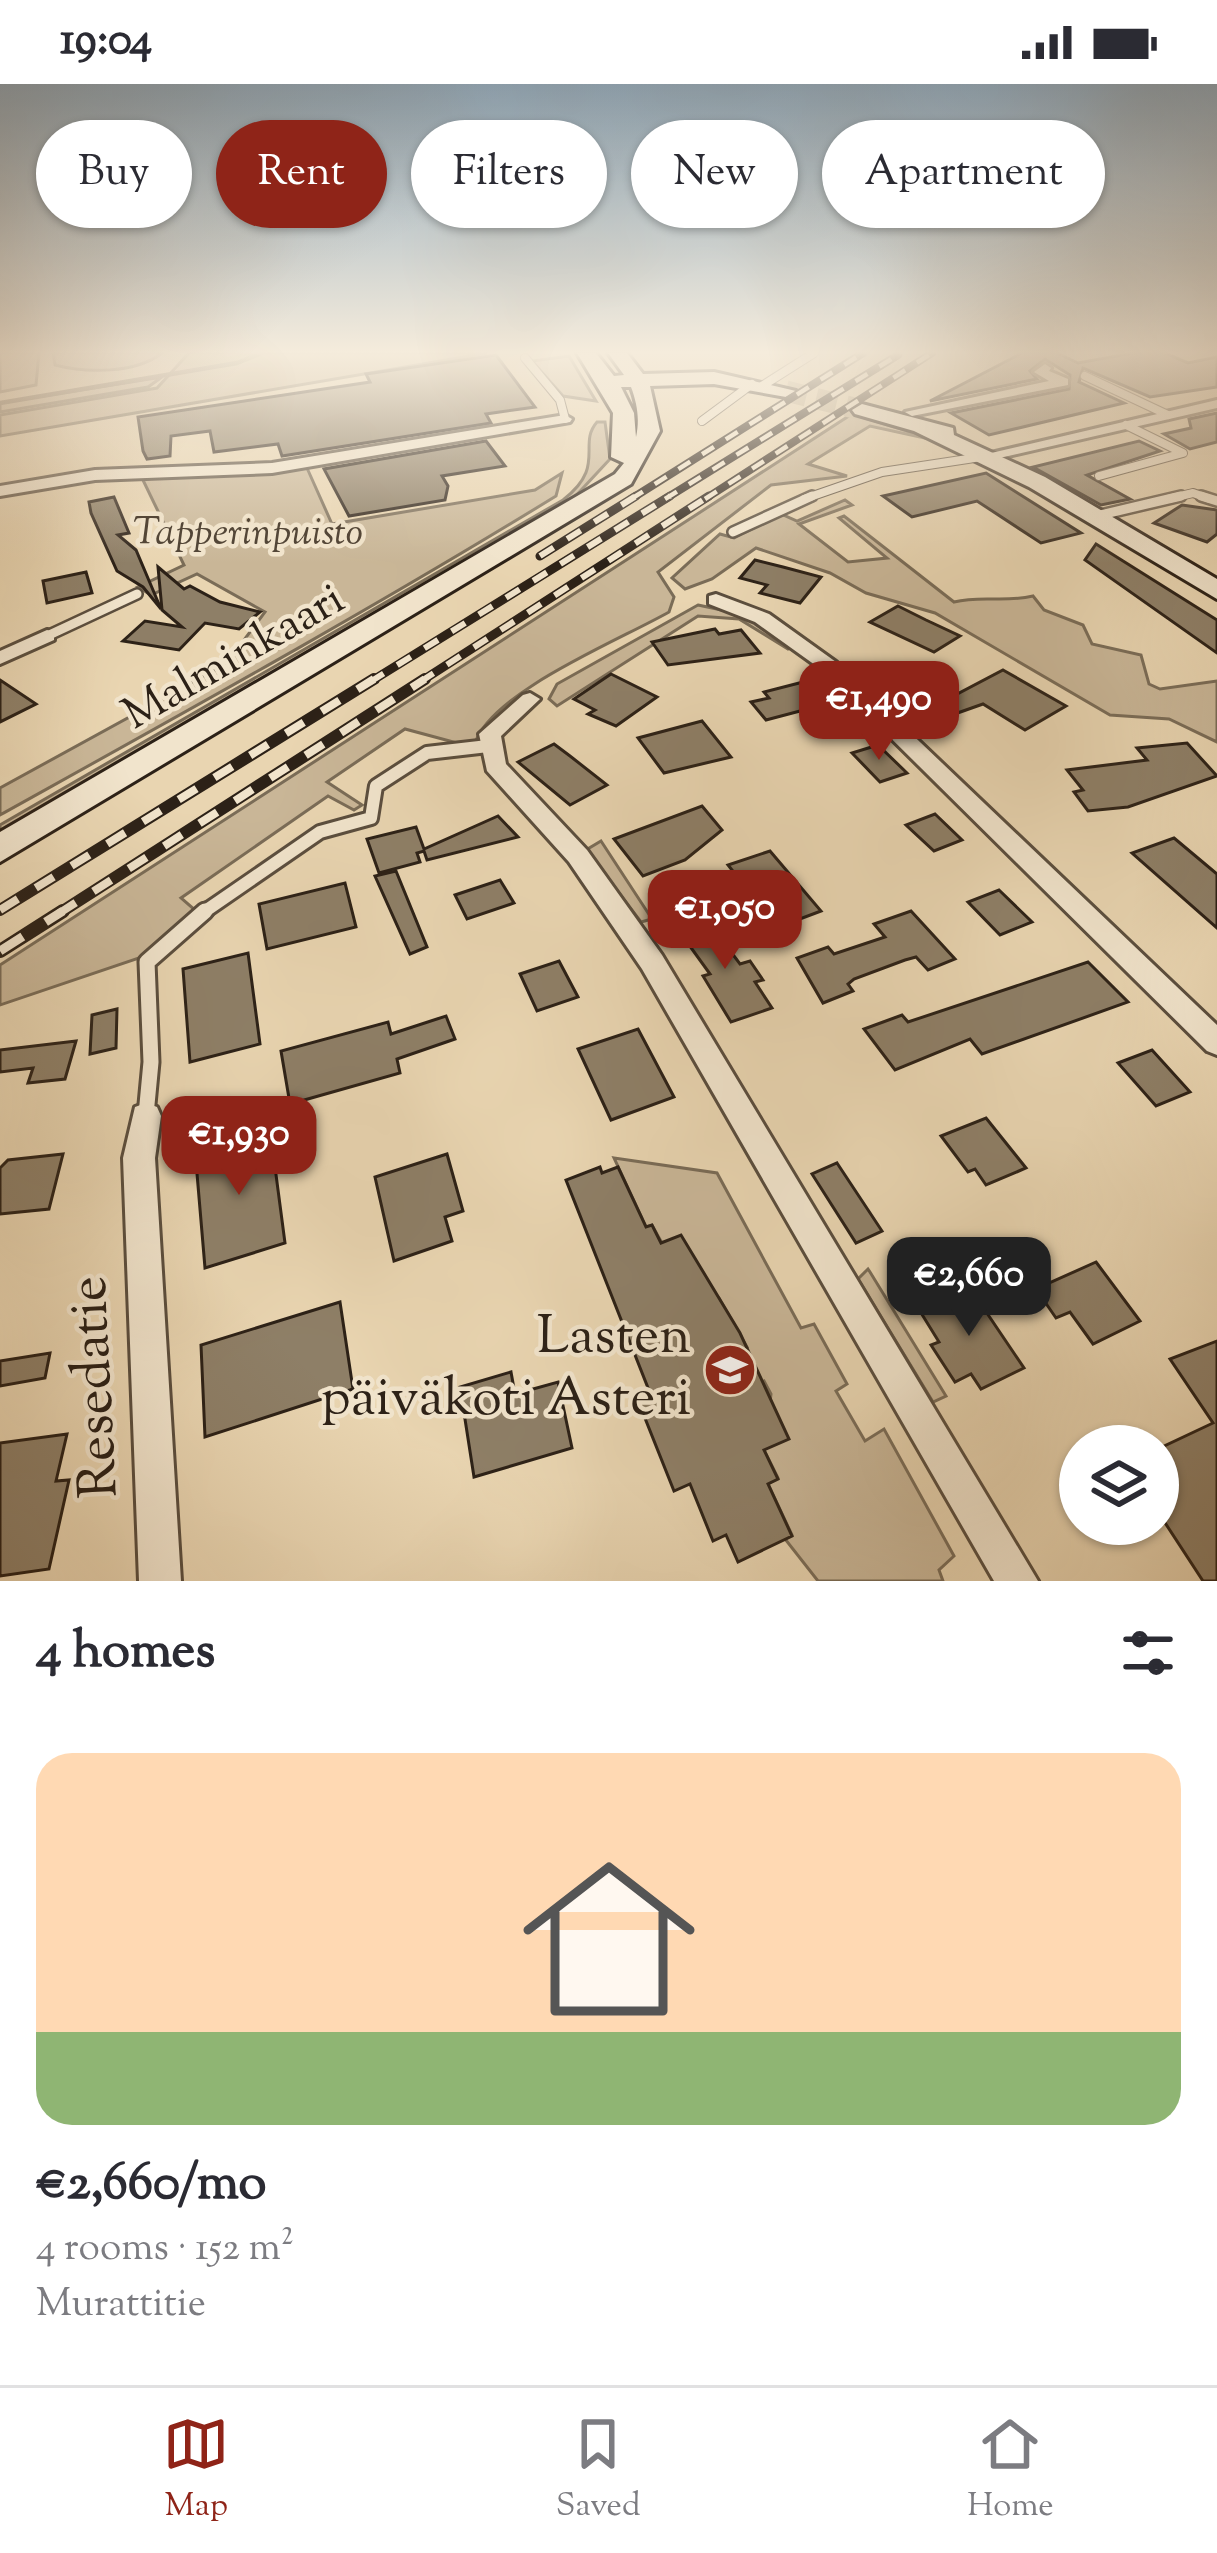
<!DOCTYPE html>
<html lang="en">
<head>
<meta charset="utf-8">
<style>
  body { margin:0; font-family:"Sorts Mill Goudy",serif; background:#f7f7f7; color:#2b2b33; height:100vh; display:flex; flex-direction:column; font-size:45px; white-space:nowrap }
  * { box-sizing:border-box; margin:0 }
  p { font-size:39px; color:#7c7c81 }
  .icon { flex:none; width:66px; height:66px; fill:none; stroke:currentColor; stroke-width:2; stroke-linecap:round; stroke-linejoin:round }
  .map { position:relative; height:1497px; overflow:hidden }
  .drawer { display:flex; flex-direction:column; background:#fff; flex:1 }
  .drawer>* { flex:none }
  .guide { position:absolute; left:36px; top:36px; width:1146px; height:108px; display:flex; gap:24px }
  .fabs { position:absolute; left:1059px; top:1341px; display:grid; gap:24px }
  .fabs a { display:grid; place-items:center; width:120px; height:120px; border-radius:50%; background:#fff; box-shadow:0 3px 9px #0004; font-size:60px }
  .price { position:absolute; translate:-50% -102px; padding:0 27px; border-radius:24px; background:#8f2418; color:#fff; font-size:39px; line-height:78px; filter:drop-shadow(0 3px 6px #0008) }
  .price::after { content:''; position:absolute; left:50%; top:72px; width:36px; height:27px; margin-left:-18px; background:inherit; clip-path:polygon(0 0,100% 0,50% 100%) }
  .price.current { background:#222; color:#fff }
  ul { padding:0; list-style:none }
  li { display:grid; align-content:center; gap:24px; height:636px; padding:0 36px }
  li+li { border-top:3px solid #e1e1e2 }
  li span { display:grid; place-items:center; height:372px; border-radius:36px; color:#555 }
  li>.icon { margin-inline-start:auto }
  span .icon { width:216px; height:216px; fill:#fffc; stroke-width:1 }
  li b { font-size:51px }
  h2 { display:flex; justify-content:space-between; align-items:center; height:144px; padding:0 36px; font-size:51px }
  .tag { padding:0 42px; border-radius:54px; background:#fff; box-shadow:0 3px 9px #0004; font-size:42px; line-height:108px }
  .tag.current { background:#8f2418; color:#fff }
  .status { display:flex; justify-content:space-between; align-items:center; height:84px; padding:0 60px; background:#fff; direction:ltr }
  .status svg { height:33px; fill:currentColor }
  .dock { display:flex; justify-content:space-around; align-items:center; height:168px; border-top:3px solid #e1e1e2; background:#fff; font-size:33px; color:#7c7c81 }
  .dock a { display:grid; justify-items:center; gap:6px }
  .dock .current { color:#8f2418 }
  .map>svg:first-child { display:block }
  .green { fill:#c9b697; stroke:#7a6c57; stroke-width:3 }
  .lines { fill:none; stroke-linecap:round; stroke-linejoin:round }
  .stream { stroke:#776854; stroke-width:4.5 }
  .building { fill:#8e7f67; stroke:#2c2117; stroke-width:3 }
  .secondary-tunnel { stroke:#c3b192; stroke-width:21; stroke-dasharray:21 10; stroke-linecap:butt }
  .lane-far3-casing { stroke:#5b4e3e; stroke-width:10 }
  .lane-far2-casing { stroke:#5b4e3e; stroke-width:14 }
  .lane-far1-casing { stroke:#5b4e3e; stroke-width:18 }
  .lane-casing { stroke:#5b4e3e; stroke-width:21 }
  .street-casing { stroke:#5b4e3e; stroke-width:6 }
  .secondary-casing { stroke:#2c2117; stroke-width:6 }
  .lane-far3 { stroke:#f1e4cc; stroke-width:8 }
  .lane-far2 { stroke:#f1e4cc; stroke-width:9 }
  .lane-far1 { stroke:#f1e4cc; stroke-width:12 }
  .lane { stroke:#f1e4cc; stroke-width:15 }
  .street { fill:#f1e4cc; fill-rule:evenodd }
  .secondary { fill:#f1e4cc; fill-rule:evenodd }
  .rail-far3-casing { stroke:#2c2117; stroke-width:8 }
  .rail-far2-casing { stroke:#2c2117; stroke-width:9 }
  .rail-far1-casing { stroke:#2c2117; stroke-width:12 }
  .rail-casing { stroke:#2c2117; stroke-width:14 }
  .rail-far3 { stroke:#f1e4cc; stroke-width:4.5; stroke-dasharray:14; stroke-linecap:butt }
  .rail-far2 { stroke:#f1e4cc; stroke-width:6; stroke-dasharray:16; stroke-linecap:butt }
  .rail-far1 { stroke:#f1e4cc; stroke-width:8; stroke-dasharray:21; stroke-linecap:butt }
  .rail { stroke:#f1e4cc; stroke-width:9; stroke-dasharray:27; stroke-linecap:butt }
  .labels { text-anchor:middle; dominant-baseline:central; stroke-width:9; stroke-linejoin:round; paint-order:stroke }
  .far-park-label { font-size:39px; font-style:italic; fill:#534637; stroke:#f1e4cc }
  .street-label { font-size:45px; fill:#2c2117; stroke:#f1e4cc }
  .near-poi-label { font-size:54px; fill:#2c2117; stroke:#f1e4cc; text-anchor:end }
  .near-street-label { font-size:54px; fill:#2c2117; stroke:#f1e4cc }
</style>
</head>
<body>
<div class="status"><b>19:04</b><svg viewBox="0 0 49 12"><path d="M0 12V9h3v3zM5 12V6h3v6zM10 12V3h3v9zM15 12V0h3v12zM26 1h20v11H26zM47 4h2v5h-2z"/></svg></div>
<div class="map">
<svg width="1217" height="1497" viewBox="0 0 1217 1497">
  <rect width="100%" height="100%" fill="#e9d5b1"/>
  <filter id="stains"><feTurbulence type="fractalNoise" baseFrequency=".00167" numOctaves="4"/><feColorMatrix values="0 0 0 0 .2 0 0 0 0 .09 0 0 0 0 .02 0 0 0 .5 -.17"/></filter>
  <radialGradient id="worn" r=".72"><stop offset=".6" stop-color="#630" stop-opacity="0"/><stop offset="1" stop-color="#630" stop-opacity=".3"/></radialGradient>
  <g class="green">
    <path d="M 0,269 L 39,269 L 36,301 L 0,308 Z"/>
    <path d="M 53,269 L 162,269 C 135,290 86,289 55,281 Z"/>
    <path d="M 189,269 L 487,269 L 0,352 L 0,331 L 157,304 Z"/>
    <path d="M 569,272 L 596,317 L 563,312 L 532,277 Z"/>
    <path d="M 162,293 L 148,303 L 0,328 L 0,319 Z"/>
    <path d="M 852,330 L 943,358 L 870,342 L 808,380 L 847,392 L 771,401 L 658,488 L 674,513 L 669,528 C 620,556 493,607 475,659 L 457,659 L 405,645 L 327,698 L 362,721 L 354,726 L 328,712 L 181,814 L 195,826 L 145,872 L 0,921 L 0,881 Z"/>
    <path d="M 597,338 L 605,338 L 610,375 L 570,418 L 0,751 L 0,741 L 563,416 C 607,382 577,361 597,338 Z"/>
    <path d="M 307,384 L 332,440 L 535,406 L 562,389 L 556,412 C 374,524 187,627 0,731 L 0,704 L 226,580 L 265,528 L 197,490 L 151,511 L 138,503 L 184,481 L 142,394 Z"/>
    <path d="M 845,416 L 852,421 L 799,440 L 848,478 L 887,474 L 839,434 L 844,432 L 954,518 C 982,511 1004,519 1033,512 L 1044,526 L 1083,541 L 1092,560 L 1141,571 L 1149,600 L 1160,605 L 1217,597 L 1217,658 L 1169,635 L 1110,631 L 935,529 L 866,509 L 830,489 L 756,464 L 712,495 L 685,505 L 672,494 L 720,450 L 734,454 L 781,430 L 797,437 Z"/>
    <path d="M 698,521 L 745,531 L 794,562 L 788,565 L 739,535 L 698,532 L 557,622 L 549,615 L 557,600 Z"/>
    <path d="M 601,757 L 652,835 L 641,838 L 586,766 Z"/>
    <path d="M 614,1074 L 717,1089 L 801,1244 L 814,1240 L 847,1300 L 836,1307 L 865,1357 L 884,1345 L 954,1472 L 939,1486 L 943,1497 L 818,1497 L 785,1455 L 792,1451 L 768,1400 L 778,1394 L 764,1366 L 771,1310 L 764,1297 L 740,1307 L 724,1273 L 747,1263 L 719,1214 L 697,1222 L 652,1141 L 646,1143 Z"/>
    <path d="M 868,1185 L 870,1188 L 946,1312 L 933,1318 L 858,1195 Z"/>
  </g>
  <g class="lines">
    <path class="stream" d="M 0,319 L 237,279 L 262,269"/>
  </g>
  <g class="building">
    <path d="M 1022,269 L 1057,269 L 1078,279 L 1133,269 L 1165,269 L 1188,279 L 1217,273 L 1217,303 L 1150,313 L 1083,284 L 1079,298 L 1124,319 L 989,351 L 951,329 L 1069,305 L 1070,291 L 1045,275 L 1030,287 L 1037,295 L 930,317 Z"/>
    <path d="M 496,271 L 535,323 L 486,330 L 491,339 L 282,372 L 278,360 L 214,368 L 210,347 L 171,352 L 170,372 L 147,375 L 143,367 L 138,333 L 370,298 L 366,290 Z"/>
    <path d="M 1217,329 L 1217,358 L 1190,365 L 1164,350 L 1191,344 L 1189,335 Z"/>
    <path d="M 486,357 L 505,382 L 442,392 L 448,402 L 445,416 L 349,432 L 324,385 Z"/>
    <path d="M 1139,357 L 1160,367 L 1087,391 L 1130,415 L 1101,421 L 1033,383 Z"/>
    <path d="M 986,389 L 1081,449 L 1041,459 L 977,417 L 912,433 L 883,412 Z"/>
    <path d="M 114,413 L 129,449 L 118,451 L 136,466 L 161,525 L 143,503 L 117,487 L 91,429 L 89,418 Z"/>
    <path d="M 1182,421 L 1217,426 L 1217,450 L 1207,458 L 1154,439 Z"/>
    <path d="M 1096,460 L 1217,536 L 1217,569 L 1085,476 Z"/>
    <path d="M 755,476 L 783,483 L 821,493 L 800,519 L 760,509 L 767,501 L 740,494 Z"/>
    <path d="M 158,483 L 184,505 L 190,502 L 220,518 L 260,528 L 239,545 L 205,539 L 179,566 L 123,557 L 145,537 L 182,543 L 162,526 Z"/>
    <path d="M 86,488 L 92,509 L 47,519 L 43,497 Z"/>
    <path d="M 898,522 L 926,536 L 960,552 L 934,568 L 870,538 Z"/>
    <path d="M 715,545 L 719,550 L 741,546 L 760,569 L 668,581 L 652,558 Z"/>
    <path d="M 1003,586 L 1066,622 L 1025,646 L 983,620 L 932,638 L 927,626 Z"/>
    <path d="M 611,590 L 657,613 L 616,642 L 588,630 L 595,626 L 574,615 Z"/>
    <path d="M 0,596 L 36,620 L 0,638 Z"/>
    <path d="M 811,596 L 817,602 L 829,599 L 838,617 L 766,636 L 751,618 L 769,614 L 764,608 Z"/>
    <path d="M 702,637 L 731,673 L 664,689 L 638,654 Z"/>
    <path d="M 1187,659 L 1217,692 L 1128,723 L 1088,727 L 1074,708 L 1083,706 L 1067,686 L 1147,676 L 1137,664 Z"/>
    <path d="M 554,660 L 570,672 L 607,701 L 570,721 L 518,678 Z"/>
    <path d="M 878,661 L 907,689 L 880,698 L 852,669 Z"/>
    <path d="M 702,722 L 722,746 L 685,776 L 643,792 L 614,755 Z"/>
    <path d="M 935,730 L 962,756 L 934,767 L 906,741 Z"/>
    <path d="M 498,732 L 518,753 L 427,776 L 424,767 L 417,769 L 420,778 L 379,789 L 367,755 L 416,743 L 424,765 Z"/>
    <path d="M 1174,754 L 1217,790 L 1217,844 L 1132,769 Z"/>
    <path d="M 770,767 L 821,827 L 792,838 L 772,814 L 758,819 L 728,781 Z"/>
    <path d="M 396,787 L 427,863 L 410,870 L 375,792 Z"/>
    <path d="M 500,796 L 514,819 L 467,835 L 455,811 Z"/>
    <path d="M 345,799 L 356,843 L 267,865 L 259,820 Z"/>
    <path d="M 999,806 L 1032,838 L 1000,851 L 968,818 Z"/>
    <path d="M 911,827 L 955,875 L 928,886 L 916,873 L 905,876 L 854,895 L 848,900 L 853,907 L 823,919 L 797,874 L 828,863 L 834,870 L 885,853 L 874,840 Z"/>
    <path d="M 704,832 L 740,880 L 750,877 L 763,896 L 755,898 L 772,924 L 731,938 L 703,892 L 710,890 L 676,843 Z"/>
    <path d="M 248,869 L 260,960 L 190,978 L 183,885 Z"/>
    <path d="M 559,877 L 578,913 L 537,927 L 520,890 Z"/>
    <path d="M 1088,878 L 1128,918 L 982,970 L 970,955 L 895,986 L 864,945 L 902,931 L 908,938 Z"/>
    <path d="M 117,925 L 116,964 L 90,970 L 92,931 Z"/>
    <path d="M 446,932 L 455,955 L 397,975 L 400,989 L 290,1020 L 281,967 L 388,938 L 391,950 Z"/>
    <path d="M 638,945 L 674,1013 L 611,1036 L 578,965 Z"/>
    <path d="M 76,957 L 65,995 L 28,999 L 33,984 L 0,988 L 0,966 Z"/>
    <path d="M 1152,966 L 1190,1008 L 1156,1022 L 1118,979 Z"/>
    <path d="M 986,1034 L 1026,1084 L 986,1101 L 975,1085 L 968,1088 L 941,1052 Z"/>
    <path d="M 270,1045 L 285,1159 L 205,1184 L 195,1066 Z"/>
    <path d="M 63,1070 L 49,1125 L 0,1130 L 0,1084 L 8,1076 Z"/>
    <path d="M 447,1070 L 463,1127 L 445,1133 L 452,1157 L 394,1177 L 375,1093 Z"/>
    <path d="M 837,1079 L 882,1147 L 856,1159 L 812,1090 Z"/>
    <path d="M 600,1083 L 602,1089 L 618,1083 L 646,1143 L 652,1141 L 661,1159 L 681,1151 L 740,1249 L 789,1355 L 764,1366 L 778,1395 L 768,1400 L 792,1452 L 738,1478 L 726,1451 L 713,1457 L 690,1400 L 674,1407 L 635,1309 L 648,1304 L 566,1096 Z"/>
    <path d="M 1096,1178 L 1140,1237 L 1093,1260 L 1070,1228 L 1056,1234 L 1036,1205 Z"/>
    <path d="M 968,1201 L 1024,1284 L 981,1305 L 971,1290 L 955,1298 L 931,1261 L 939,1258 L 918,1224 Z"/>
    <path d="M 340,1218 L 353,1305 L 205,1353 L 201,1261 Z"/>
    <path d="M 1217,1257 L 1217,1497 L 1203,1497 L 1158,1428 L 1158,1365 L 1213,1339 L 1170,1275 Z"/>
    <path d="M 50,1269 L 45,1294 L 0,1302 L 0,1277 Z"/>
    <path d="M 511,1288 L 515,1310 L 558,1298 L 572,1364 L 474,1393 L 460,1303 Z"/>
    <path d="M 67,1350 L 56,1397 L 69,1396 L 49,1485 L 0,1492 L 0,1359 Z"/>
  </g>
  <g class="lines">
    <path class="secondary-tunnel" d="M 786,307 L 862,326"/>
    <g class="lane-far3-casing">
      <g id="lane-far3">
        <path d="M 525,274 L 560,316 L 565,335"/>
        <path d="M 1085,292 L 1168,331"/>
        <path d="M 762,302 L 814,269"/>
        <path d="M 702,337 L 752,300"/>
        <path d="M 1099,392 L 1183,369 L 1126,341"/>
        <path d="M 804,415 L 882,388 L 981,373"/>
        <path d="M 1168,415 L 1193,409 L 1210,415"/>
      </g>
    </g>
    <g class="lane-far2-casing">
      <g id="lane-far2">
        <path d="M 1201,412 L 1217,417"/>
        <path d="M 1096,432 L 1181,412"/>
        <path d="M 733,448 L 812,412"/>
        <path d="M 47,552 L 137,510"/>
      </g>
    </g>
    <g class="lane-far1-casing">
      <path id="lane-far1" d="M 201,830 L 320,748 L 371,734 L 376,702 L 427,669 L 488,662"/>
    </g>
    <g class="lane-casing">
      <path id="lane" d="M 146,1031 L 151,978 L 147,878 L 205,827"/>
    </g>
    <g class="street-casing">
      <g id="street">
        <path d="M 1045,280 L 1051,284 L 1049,287 L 1068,295 L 1068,301 L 912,332 L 905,328 L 1049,297 L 1034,288 Z"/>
        <path d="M 1217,316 L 1217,324 L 982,378 L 974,373 Z"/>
        <path d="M 565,331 L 572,335 L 570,338 L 272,389 L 95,396 L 0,412 L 0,402 L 95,386 L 272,379 Z"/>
        <path d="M 716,510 L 769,530 L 836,578 L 1217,941 L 1217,971 L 1207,967 L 822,586 L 755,538 L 709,520 L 709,512 Z"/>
        <path d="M 47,546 L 54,548 L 54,556 L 0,580 L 0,567 Z"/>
        <path d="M 530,609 L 540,615 L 501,652 L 506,680 L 587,766 L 662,871 L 1038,1497 L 994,1497 L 642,885 L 569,778 L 487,687 L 479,650 L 523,611 Z"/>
        <path d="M 146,1019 L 157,1023 L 161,1032 L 155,1074 L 181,1497 L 139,1497 L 123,1074 L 135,1023 Z"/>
      </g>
    </g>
    <g class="secondary-casing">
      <g id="secondary">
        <path d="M 577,269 L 596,269 L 614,292 L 624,291 L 608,269 L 627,269 L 643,290 L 714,288 L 796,307 L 786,313 L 714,300 L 650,302 L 660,347 L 631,400 L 0,778 L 0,748 L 615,390 L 624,379 L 611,373 L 613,329 ZM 621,303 L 631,303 C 637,319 640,335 636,353 L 634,329 Z"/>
        <path d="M 862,320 L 953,344 L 954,351 L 1045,393 L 1217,495 L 1217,515 L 1029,403 L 914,347 L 855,330 L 852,326 Z"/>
      </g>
    </g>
    <use href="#lane-far3" class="lane-far3"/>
    <use href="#lane-far2" class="lane-far2"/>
    <use href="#lane-far1" class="lane-far1"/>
    <use href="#lane" class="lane"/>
    <use href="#street" class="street"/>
    <use href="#secondary" class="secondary"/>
    <g class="rail-far3-casing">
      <g id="rail-far3">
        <path d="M 631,415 L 863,269"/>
        <path d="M 665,415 L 898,271"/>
        <path d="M 705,415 L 932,269"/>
      </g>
    </g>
    <g class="rail-far2-casing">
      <g id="rail-far2">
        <path d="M 540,472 L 636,412"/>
        <path d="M 370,598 L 670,412"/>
        <path d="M 420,598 L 709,412"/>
      </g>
    </g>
    <g class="rail-far1-casing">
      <g id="rail-far1">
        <path d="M 0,826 L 374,595"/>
        <path d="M 58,830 L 425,595"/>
      </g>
    </g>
    <g class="rail-casing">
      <path id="rail" d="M 0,867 L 63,827"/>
    </g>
    <use href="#rail-far3" class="rail-far3"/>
    <use href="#rail-far2" class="rail-far2"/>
    <use href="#rail-far1" class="rail-far1"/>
    <use href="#rail" class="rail"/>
  </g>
  <linearGradient id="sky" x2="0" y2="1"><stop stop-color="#8fa9bd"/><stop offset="0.56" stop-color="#f5ecdc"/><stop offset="1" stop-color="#f5ecdc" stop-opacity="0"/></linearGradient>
  <rect width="1217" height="479" fill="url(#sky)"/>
  <defs>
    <g id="school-disc" transform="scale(2.7)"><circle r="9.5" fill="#8f2418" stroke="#f1e4cc"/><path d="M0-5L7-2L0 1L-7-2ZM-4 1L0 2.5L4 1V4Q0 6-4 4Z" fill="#fff"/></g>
  </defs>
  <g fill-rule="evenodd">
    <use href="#school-disc" x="730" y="1286"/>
  </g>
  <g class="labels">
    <g class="far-park-label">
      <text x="248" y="451">Tapperinpuisto</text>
    </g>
    <g class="street-label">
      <text transform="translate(235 575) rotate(-30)">Malminkaari</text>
    </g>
    <g class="near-poi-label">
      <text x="691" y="1255">Lasten<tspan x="691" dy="62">päiväkoti Asteri</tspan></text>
    </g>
    <g class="near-street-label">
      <text transform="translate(97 1303) rotate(-93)">Resedatie</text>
    </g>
  </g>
  <rect width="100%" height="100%" filter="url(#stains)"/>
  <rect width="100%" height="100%" fill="url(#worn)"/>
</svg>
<div class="fabs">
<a><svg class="icon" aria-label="layers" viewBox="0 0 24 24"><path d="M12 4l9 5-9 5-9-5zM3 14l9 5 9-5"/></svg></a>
</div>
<b class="price" style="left:879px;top:679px">€1,490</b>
<b class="price" style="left:725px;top:888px">€1,050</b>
<b class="price" style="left:239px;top:1114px">€1,930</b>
<b class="price current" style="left:969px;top:1255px">€2,660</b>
<div class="guide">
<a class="tag">Buy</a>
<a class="tag current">Rent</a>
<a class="tag">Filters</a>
<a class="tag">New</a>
<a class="tag">Apartment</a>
</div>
</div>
<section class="drawer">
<h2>4 homes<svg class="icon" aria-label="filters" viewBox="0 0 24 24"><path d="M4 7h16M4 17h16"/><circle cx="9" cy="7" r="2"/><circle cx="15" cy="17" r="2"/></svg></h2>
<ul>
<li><span style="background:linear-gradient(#ffd9b3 75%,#8fb573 0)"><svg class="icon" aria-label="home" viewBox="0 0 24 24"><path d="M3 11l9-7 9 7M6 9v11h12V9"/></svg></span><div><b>€2,660/mo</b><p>4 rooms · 152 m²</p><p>Murattitie</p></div></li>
</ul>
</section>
<nav class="dock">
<a class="current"><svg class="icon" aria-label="map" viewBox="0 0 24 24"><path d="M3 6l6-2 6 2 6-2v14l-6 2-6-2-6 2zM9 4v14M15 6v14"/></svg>Map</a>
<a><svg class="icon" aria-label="saved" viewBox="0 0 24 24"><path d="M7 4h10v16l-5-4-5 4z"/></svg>Saved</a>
<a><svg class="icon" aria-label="home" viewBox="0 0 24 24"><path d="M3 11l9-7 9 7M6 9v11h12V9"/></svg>Home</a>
</nav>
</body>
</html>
